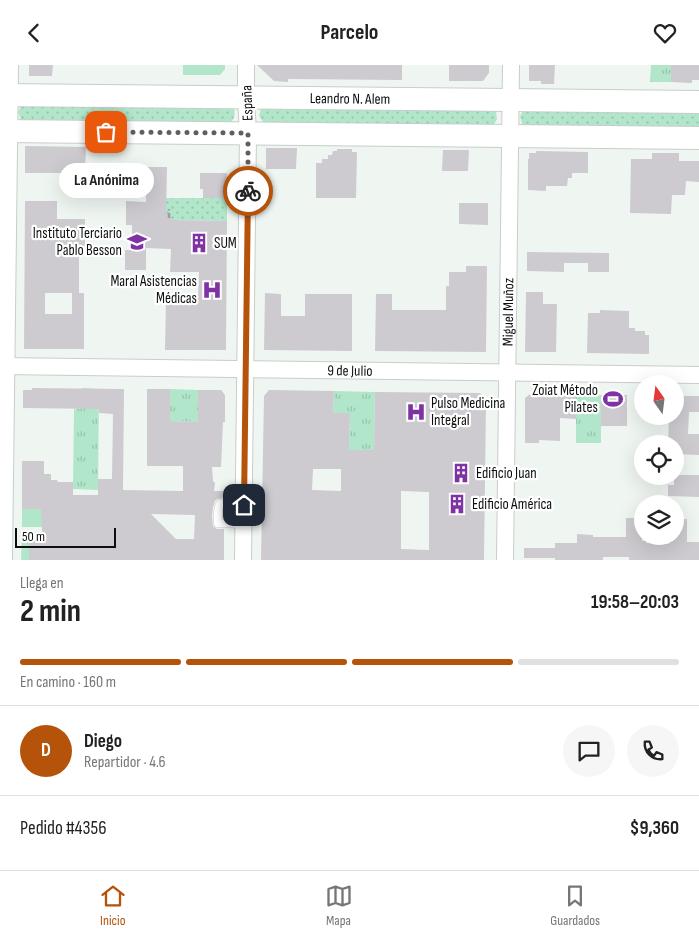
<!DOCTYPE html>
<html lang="es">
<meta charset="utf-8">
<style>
:root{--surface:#fff;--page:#f6f6f6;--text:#222;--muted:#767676;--line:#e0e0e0;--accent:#b45309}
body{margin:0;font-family:"Sofia Sans Condensed",sans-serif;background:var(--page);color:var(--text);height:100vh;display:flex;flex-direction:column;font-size:19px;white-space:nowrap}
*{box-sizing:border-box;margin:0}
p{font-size:16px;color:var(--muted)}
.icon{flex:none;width:28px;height:28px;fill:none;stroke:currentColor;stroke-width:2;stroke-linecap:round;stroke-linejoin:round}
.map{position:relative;height:495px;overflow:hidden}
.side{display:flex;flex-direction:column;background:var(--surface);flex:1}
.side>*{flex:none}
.needle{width:32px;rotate:346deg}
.controls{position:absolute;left:634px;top:310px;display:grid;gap:10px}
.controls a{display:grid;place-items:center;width:50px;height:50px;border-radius:50%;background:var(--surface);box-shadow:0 5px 20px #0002;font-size:25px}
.scale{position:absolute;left:15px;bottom:12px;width:101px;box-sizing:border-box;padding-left:5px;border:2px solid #0d0f0e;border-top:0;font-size:14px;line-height:18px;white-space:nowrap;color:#0d0f0e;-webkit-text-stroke:4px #fff;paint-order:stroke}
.pin{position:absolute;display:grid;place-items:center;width:42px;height:42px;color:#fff;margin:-21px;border-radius:10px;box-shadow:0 2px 8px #0006}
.courier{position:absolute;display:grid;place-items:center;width:50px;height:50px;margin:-25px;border:4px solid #b45309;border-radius:50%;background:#fff;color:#222;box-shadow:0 1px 6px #0007}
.bubble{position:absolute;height:35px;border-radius:18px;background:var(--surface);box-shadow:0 5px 20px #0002;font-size:16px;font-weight:700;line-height:35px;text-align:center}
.head em{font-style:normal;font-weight:700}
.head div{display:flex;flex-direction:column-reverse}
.head{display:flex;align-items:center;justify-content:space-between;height:85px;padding:0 20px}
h1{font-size:32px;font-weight:700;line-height:38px}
.bar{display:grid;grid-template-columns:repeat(4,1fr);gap:8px 5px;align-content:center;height:60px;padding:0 20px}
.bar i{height:6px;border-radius:4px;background:var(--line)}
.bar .selected{background:var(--accent)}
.bar p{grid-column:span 4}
.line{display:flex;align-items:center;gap:12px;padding:0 20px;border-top:1px solid var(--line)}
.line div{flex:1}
.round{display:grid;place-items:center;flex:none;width:52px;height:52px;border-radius:26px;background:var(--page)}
header{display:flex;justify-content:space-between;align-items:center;height:65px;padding:0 20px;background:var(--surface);font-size:22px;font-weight:700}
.tab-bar{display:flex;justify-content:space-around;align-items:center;height:70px;border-top:1px solid var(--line);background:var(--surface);font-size:14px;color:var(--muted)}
.tab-bar a{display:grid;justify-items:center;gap:2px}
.tab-bar .selected{color:var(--accent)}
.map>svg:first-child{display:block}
</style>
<header><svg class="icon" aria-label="back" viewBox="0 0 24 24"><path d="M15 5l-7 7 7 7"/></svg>Parcelo<svg class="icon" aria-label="heart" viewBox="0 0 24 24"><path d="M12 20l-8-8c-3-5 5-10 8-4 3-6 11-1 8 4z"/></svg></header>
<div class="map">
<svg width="699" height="495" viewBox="0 0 699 495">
<defs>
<pattern id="grass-tufts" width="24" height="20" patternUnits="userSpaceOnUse" patternTransform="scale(1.25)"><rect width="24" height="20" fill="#b1e6ca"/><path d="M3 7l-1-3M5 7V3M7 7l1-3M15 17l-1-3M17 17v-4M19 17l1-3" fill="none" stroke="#97c4ac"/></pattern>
<pattern id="park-dots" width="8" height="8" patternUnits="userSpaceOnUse" patternTransform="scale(1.25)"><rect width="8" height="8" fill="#b1e6ca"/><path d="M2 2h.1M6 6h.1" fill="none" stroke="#97c4ac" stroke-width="1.8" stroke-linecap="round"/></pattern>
</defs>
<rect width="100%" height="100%" fill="#eff6f2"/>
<path fill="url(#grass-tufts)" d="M651,0H671V17H650Z
M82,323L99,324L98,425L73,424L74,344L82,343Z
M170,324L198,325V357L170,356Z
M334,326L375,327L374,385H349L350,348H333Z
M576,329L601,330V378H576Z"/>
<path fill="url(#park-dots)" d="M22,39L233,42C236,48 235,53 230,58L21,55L18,47Z
M261,43L494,44L496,47L497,54L493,61L264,58L259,51Z
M524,44H699V67L524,62L522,59L520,51Z
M166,133H227V156L171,155V149H166Z"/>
<path fill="#b1e6ca" d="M183,0H225V4L220,10H183Z
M22,444H61V462H22Z
M22,467H29V495H21Z"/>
<path fill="#cdcad0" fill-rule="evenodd" d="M29,0H53L52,11H29Z
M257,0H402V15L288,14V17L274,16Z
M449,0H489V8L483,16H449Z
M529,0H555L554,19H541V16H529Z
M671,0H699V15H692V18L671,17Z
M25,81L86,82L85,108H25Z
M266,83H297L296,104H266Z
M337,84H352V87H357L356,133H316V98H322V94H328V90H332L333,86H337Z
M443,85H469L468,106H442Z
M536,86L588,87V108H572V113H568L567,121H546V126L528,125V94H529V88H536Z
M652,88H679V96H699V117L686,116L685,130H672L671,149L630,148L631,94H652Z
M146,102H167L166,149H171V155L227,156L226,285H165L166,233H198L199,207H170L171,184L146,183V205H125V185H132V160H126V136L146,137Z
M200,108H227V133H203V124H200Z
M25,136H57V154H85V188H79V228H84V284H24ZM45,228H72V249H45Z
M459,138H488V160L459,159Z
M527,187L609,188V207H588V198H564V207L527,206Z
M466,201H487L486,287L375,286L376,229H392V245H446V221H449V207H466Z
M526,227H543V239H557L556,287H525Z
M265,228L281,229V251H305V229H352V286L264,285Z
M600,245L629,246V263H635V266H645V270H649V289L587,288L588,248H600Z
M32,323L124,324L123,425L183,426V401H147V324H170V356L198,357V325H221L225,330V357H223L221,402H212L213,416L215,418L214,426H224V433L217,434L215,436L213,442L212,451L213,461L217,464H224V495H29V467H42L41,444H22V396H44V409H51V415H57L58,417H73V430H98V414H112L113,349L99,348V344L23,343V325H32ZM151,449L195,450L194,474H176Z
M269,325L334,326L333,348H350L349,385H374L375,327L480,328L486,335L484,495H261L264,331ZM313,404H341V426L312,425ZM401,426L429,427V485L401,484Z
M530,329H576V354L560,353V376L539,375V378H525V333Z
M601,330H627V361H601Z
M675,331H699V347H689L688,369H699V390L675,389V379H668L669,351H675Z
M675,410H699V432L668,431V420H674V411Z
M626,453H642V476H646V478L669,479V474L675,475V454H687V477H699V495H629V492H603V495H555V493H524V483H555V478H577V469L593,470V472H626Z"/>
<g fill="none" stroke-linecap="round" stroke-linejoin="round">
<defs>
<path id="lane" d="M244,459L218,458C218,452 217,444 220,439L244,438"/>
<g id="street">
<path id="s1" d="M0,301L699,310"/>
<path d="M243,495L248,68L246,33V0"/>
<path id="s2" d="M505,495L511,0"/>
</g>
<g id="secondary">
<path id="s3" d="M0,30L699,37"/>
<path d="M0,66L699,73"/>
<path d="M1,495L7,0"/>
</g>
</defs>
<use href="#lane" stroke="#c7ceca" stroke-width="9"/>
<use href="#street" stroke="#c7ceca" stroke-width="18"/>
<use href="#secondary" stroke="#c7ceca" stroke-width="24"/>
<path stroke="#9ca19e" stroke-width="2.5" stroke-dasharray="5 2.5" stroke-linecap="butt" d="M169,153V144"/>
<use href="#lane" stroke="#fff" stroke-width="8"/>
<use href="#street" stroke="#fff" stroke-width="16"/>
<use href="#secondary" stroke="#fff" stroke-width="22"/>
</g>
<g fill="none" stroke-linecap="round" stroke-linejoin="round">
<path stroke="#5c605e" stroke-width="5" stroke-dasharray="0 9" d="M106,67L248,68V126"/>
<path stroke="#b45309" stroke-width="6" d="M244,440L248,126"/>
</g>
<defs>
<symbol id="university-bare" viewBox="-9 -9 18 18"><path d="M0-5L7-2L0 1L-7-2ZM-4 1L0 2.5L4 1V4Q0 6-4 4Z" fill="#7e32a3" stroke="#fff" stroke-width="2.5" paint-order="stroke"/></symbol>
<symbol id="building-bare" viewBox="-9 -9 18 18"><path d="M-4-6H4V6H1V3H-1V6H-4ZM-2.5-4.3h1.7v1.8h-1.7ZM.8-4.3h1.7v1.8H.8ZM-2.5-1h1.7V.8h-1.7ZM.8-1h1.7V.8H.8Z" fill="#7e32a3" stroke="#fff" stroke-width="2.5" paint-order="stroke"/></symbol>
<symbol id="hospital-bare" viewBox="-9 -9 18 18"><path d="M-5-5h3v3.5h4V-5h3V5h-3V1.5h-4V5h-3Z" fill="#7e32a3" stroke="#fff" stroke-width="2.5" paint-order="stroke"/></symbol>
<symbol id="stadium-bare" viewBox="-9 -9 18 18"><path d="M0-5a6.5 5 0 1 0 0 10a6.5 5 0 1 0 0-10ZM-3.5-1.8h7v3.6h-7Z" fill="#7e32a3" stroke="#fff" stroke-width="2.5" paint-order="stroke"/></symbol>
</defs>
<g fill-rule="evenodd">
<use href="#university-bare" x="123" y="163" width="28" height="28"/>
<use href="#building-bare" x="185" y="164" width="28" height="28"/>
<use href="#hospital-bare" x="198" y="211" width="28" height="28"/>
<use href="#stadium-bare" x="599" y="320" width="28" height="28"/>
<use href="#hospital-bare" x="402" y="333" width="28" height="28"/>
<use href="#building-bare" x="447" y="394" width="28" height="28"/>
<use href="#building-bare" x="443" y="425" width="28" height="28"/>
</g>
<g text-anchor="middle" stroke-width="4.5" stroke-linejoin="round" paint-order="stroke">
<g font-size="15" fill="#0d0f0e" stroke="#fff">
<text dy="5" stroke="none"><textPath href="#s3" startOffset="350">Leandro N. Alem</textPath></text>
<text transform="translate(247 38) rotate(-92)" y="5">España</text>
<text dy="5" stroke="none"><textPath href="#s2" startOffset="248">Miguel Muñoz</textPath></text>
<text dy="5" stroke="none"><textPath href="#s1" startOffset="350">9 de Julio</textPath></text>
</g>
<g font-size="15" fill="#0d0f0e" stroke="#fff" text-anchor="start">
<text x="122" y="173" text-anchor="end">Instituto Terciario<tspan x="122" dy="17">Pablo Besson</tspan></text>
<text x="214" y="183">SUM</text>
<text x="197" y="221" text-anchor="end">Maral Asistencias<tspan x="197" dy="17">Médicas</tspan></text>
<text x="598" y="330" text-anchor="end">Zoiat Método<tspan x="598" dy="17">Pilates</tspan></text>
<text x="431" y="343">Pulso Medicina<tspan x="431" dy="17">Integral</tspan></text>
<text x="476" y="413">Edificio Juan</text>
<text x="472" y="444">Edificio América</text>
</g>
</g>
</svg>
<div class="controls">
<a><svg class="needle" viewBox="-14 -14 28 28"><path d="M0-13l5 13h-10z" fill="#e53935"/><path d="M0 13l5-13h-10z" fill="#767676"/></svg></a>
<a><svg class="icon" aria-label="locate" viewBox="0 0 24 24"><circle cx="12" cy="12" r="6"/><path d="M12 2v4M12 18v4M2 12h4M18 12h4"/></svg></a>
<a><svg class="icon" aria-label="layers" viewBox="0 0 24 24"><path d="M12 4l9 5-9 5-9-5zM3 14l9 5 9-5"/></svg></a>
</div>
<div class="scale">50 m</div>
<div class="pin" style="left:106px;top:67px;background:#ea580c"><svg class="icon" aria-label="bag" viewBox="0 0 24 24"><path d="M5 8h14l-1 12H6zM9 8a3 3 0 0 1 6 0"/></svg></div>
<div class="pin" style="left:244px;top:440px;background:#1f2937"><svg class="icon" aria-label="home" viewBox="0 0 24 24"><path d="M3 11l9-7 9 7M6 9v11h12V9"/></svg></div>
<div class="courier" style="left:248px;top:126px"><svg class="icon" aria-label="bike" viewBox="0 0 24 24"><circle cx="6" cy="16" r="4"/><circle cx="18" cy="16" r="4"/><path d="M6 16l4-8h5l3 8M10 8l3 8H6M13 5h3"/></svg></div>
<div class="bubble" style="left:59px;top:98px;width:95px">La Anónima</div>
</div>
<section class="side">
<div class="head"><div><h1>2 min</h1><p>Llega en</p></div><em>19:58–20:03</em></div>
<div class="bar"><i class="selected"></i><i class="selected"></i><i class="selected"></i><i></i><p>En camino · 160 m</p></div>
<div class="line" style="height:90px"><b class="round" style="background:var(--accent);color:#fff">D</b><div><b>Diego</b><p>Repartidor · 4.6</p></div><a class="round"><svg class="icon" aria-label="chat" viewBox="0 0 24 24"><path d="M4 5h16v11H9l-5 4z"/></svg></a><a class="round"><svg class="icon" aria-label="phone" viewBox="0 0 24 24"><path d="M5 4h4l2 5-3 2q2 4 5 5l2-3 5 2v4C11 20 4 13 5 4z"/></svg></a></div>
<div class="line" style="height:65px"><div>Pedido #4356</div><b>$9,360</b></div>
</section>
<nav class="tab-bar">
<a class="selected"><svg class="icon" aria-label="home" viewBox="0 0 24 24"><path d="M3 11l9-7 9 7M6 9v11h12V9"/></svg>Inicio</a>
<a><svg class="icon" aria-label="map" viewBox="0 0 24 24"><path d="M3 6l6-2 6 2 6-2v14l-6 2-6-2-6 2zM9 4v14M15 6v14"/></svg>Mapa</a>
<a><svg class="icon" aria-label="saved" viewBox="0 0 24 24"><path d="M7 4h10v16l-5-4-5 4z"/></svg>Guardados</a>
</nav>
